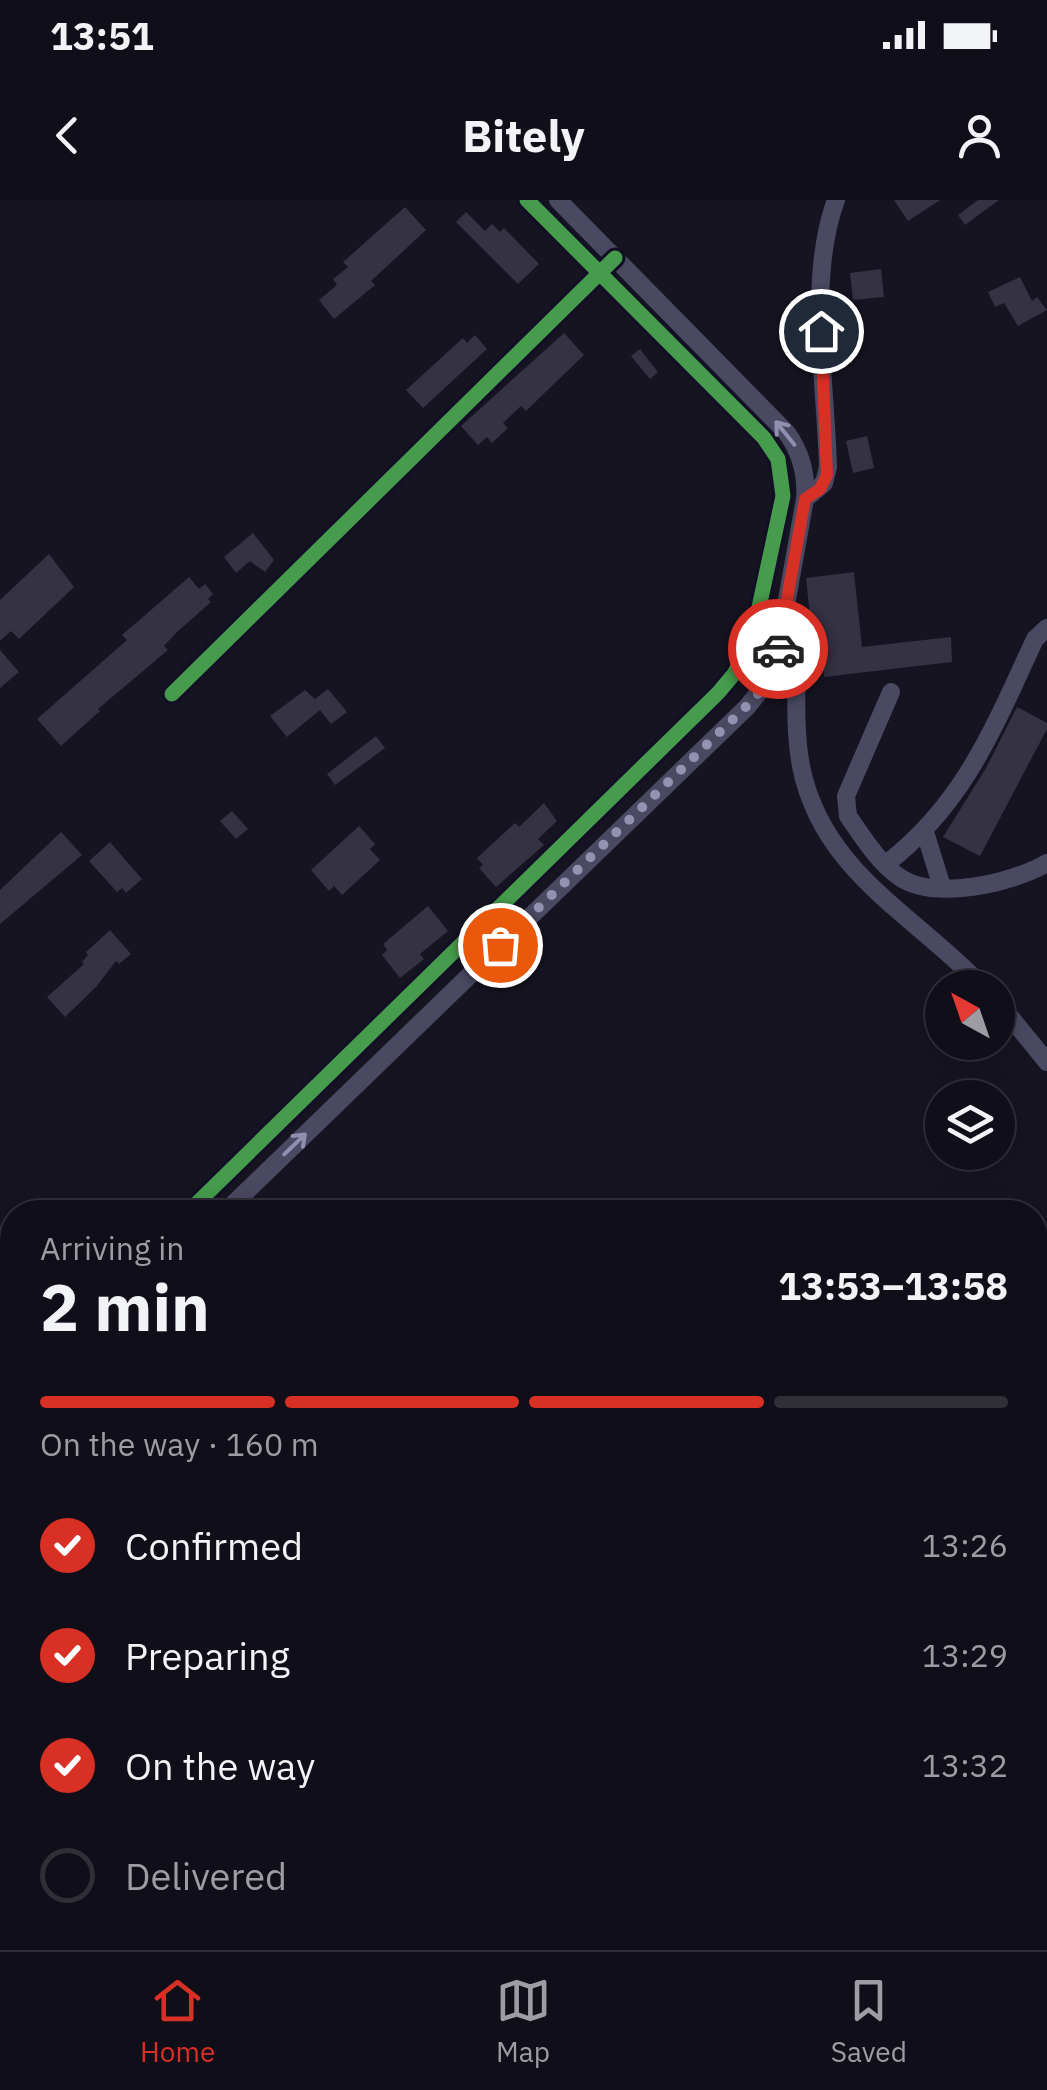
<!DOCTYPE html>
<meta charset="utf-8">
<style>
:root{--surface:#100f19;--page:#1e1d26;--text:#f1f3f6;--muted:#9c9ca2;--line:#302f38;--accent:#d93025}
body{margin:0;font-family:"IBM Plex Sans",sans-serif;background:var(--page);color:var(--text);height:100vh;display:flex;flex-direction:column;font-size:38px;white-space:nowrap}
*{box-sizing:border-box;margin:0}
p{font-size:32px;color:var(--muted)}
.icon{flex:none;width:55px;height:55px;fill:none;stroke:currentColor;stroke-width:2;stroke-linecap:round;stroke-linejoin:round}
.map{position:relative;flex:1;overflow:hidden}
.panel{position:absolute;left:0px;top:1000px;width:1048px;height:750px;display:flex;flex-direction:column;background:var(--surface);border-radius:40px 40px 0 0;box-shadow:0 5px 25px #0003,0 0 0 2px var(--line)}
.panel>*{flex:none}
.needle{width:65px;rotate:320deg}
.controls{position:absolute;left:925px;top:770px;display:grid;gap:20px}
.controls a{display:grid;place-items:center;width:90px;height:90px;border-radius:50%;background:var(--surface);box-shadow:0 5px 25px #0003,0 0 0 2px var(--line);font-size:50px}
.pin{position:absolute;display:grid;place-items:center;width:85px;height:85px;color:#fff;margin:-42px;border:5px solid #fff;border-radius:50%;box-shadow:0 2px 10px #0007}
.courier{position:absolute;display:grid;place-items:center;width:100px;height:100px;margin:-50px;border:8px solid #d93025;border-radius:50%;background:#fff;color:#222;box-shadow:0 2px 12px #0007}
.headline em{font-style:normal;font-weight:700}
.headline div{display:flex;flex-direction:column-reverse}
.headline{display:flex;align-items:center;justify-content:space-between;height:170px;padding:0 40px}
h1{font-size:65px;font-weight:700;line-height:75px}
.bar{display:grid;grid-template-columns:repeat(4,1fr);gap:15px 10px;align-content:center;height:120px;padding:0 40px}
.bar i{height:12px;border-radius:8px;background:var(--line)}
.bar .on{background:var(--accent)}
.bar p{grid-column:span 4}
ol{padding:0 40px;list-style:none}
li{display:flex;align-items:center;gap:30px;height:110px}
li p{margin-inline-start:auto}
li .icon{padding:10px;border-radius:50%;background:var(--accent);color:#fff;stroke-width:4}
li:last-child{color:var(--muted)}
li i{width:55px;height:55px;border:5px solid var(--line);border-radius:50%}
.status{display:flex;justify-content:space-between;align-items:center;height:70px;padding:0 50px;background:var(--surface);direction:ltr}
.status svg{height:28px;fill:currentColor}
header{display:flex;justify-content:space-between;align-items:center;height:130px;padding:0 40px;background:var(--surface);font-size:45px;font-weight:700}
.tabs{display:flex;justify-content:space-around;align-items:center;height:140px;border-top:2px solid var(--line);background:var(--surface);font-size:28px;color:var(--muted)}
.tabs a{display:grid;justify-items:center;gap:5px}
.tabs .on{color:var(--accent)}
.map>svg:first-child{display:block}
</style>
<div class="status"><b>13:51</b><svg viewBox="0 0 49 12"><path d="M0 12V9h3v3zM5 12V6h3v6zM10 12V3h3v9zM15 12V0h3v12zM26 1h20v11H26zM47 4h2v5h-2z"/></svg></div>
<header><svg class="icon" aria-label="back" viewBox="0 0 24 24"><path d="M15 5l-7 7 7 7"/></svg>Bitely<svg class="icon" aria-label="person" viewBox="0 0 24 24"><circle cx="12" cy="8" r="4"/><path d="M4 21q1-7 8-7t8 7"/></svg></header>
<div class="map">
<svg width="1047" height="1750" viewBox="0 0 1047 1750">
<rect width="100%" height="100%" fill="#161421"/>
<path fill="#343243" d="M894,0H940L908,21Z
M978,0H999L965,25L958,15Z
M405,7L426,30L371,81L375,85L334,119L319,100L337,85L333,79L348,67L343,62Z
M466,12L485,31L492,24L500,32L504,28L539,64L518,84L456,22Z
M881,69L884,97L853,100L850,73Z
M1020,77L1032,101L1037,97L1047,110L1018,126L1004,103L995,107L988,92Z
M564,133L584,155L526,211L521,206L503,223L508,228L492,243L487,237L478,245L461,226Z
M475,135L487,149L423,208L406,190L463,138L467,143Z
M640,149L658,172L650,179L631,156Z
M867,236L874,268L853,273L846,241Z
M253,333L274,360L265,372L250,361L236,373L224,357Z
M49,354L74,387L19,439L11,431L0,441V400Z
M854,372L862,447L951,437L952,462L824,477L821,451L813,446L806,378Z
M189,377L199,389L205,384L213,394L208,399L211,402L176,433L164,446L168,450L98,509L100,511L61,546L37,519L127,440L122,435Z
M0,450L19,472L0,488Z
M328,489L347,512L331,524L320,510L287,537L270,516L305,490L315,499Z
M1017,507L1047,523V529L980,656L943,637L986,568Z
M376,536L385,548L335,585L327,574Z
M544,603L557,621L538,639L544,645L496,687L479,668L483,665L477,658L515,623L519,627Z
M232,611L248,629L236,639L220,621Z
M359,626L375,644L370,649L380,660L342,695L334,686L329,691L311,670Z
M61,632L82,655L0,724V690Z
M110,642L142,679L126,693L122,688L117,692L89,661Z
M428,706L448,731L420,754L424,759L400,778L382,755L387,750L383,744Z
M110,730L131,754L119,764L116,761L96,787L65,817L47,797L84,764L82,762L88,755L86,752Z"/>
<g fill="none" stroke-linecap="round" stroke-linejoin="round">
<path stroke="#4a4962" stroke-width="18" d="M805,299L824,283L828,267C826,186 807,78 836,0
M783,418L794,427L796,436C798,478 793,524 801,566C822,673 916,715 984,788
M891,492L846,596L848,616C862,636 878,662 898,676C933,702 1013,683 1047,663
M172,494L607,65
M925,632L942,687
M886,664C965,603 994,527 1035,439L1047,428
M998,802L1047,862
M188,1012L718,493L734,474L752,440L783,296L778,259L764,238L527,0
M225,1012L747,507L764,486L776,461L805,299C807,274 801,253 787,233L558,0
M0,1197L12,1185
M0,1236L12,1223"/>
<defs>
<path id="cycleway" d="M172,494L615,58
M188,1012L718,493L734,474L752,440L783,296L778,259L764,238L527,0"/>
</defs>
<use href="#cycleway" stroke="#130f26" stroke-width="21"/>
<use href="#cycleway" stroke="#469c4c" stroke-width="15"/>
</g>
<defs><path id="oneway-shaft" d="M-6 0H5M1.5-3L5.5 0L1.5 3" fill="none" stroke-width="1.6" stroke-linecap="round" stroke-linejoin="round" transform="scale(2.5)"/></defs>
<g stroke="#928eb0">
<use href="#oneway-shaft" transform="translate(785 233) rotate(-129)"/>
<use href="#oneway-shaft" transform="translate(295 944) rotate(-44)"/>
</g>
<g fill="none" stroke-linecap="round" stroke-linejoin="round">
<path stroke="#9591b1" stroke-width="10" stroke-dasharray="0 18" d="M500,745L756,497L771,474L778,449"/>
<path stroke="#d93025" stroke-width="12" d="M778,449L805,299L820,289L827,275L821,131"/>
</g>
</svg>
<div class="controls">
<a><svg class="needle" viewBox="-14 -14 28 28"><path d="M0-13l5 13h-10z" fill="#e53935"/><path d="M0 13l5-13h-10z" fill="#9c9ca2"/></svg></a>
<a><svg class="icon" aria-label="layers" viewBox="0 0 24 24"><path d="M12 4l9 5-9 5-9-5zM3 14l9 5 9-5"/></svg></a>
</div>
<div class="pin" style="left:500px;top:745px;background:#ea580c"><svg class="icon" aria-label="bag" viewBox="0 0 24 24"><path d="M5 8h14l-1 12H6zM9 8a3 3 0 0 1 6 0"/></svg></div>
<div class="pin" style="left:821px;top:131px;background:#1f2937"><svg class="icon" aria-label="home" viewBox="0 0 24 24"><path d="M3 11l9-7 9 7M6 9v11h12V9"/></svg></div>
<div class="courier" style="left:778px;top:449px"><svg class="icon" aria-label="car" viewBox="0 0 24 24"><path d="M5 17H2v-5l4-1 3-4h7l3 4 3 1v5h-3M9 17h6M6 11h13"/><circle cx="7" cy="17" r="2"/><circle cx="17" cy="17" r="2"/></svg></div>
<section class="panel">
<div class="headline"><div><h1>2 min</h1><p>Arriving in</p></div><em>13:53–13:58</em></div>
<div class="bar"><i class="on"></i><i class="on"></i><i class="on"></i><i></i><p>On the way · 160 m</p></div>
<ol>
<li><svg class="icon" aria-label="check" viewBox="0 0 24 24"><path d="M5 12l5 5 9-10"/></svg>Confirmed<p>13:26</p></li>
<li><svg class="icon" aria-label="check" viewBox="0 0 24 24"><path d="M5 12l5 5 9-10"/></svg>Preparing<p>13:29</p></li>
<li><svg class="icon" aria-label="check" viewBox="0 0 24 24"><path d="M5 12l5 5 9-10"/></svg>On the way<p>13:32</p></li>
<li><i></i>Delivered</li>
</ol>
</section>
</div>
<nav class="tabs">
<a class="on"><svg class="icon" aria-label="home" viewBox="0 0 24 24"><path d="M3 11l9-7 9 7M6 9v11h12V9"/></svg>Home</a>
<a><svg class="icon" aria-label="map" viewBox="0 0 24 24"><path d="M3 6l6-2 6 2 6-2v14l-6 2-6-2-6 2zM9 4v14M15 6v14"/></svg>Map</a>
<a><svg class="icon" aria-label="saved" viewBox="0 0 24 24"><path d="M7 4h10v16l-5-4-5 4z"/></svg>Saved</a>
</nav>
